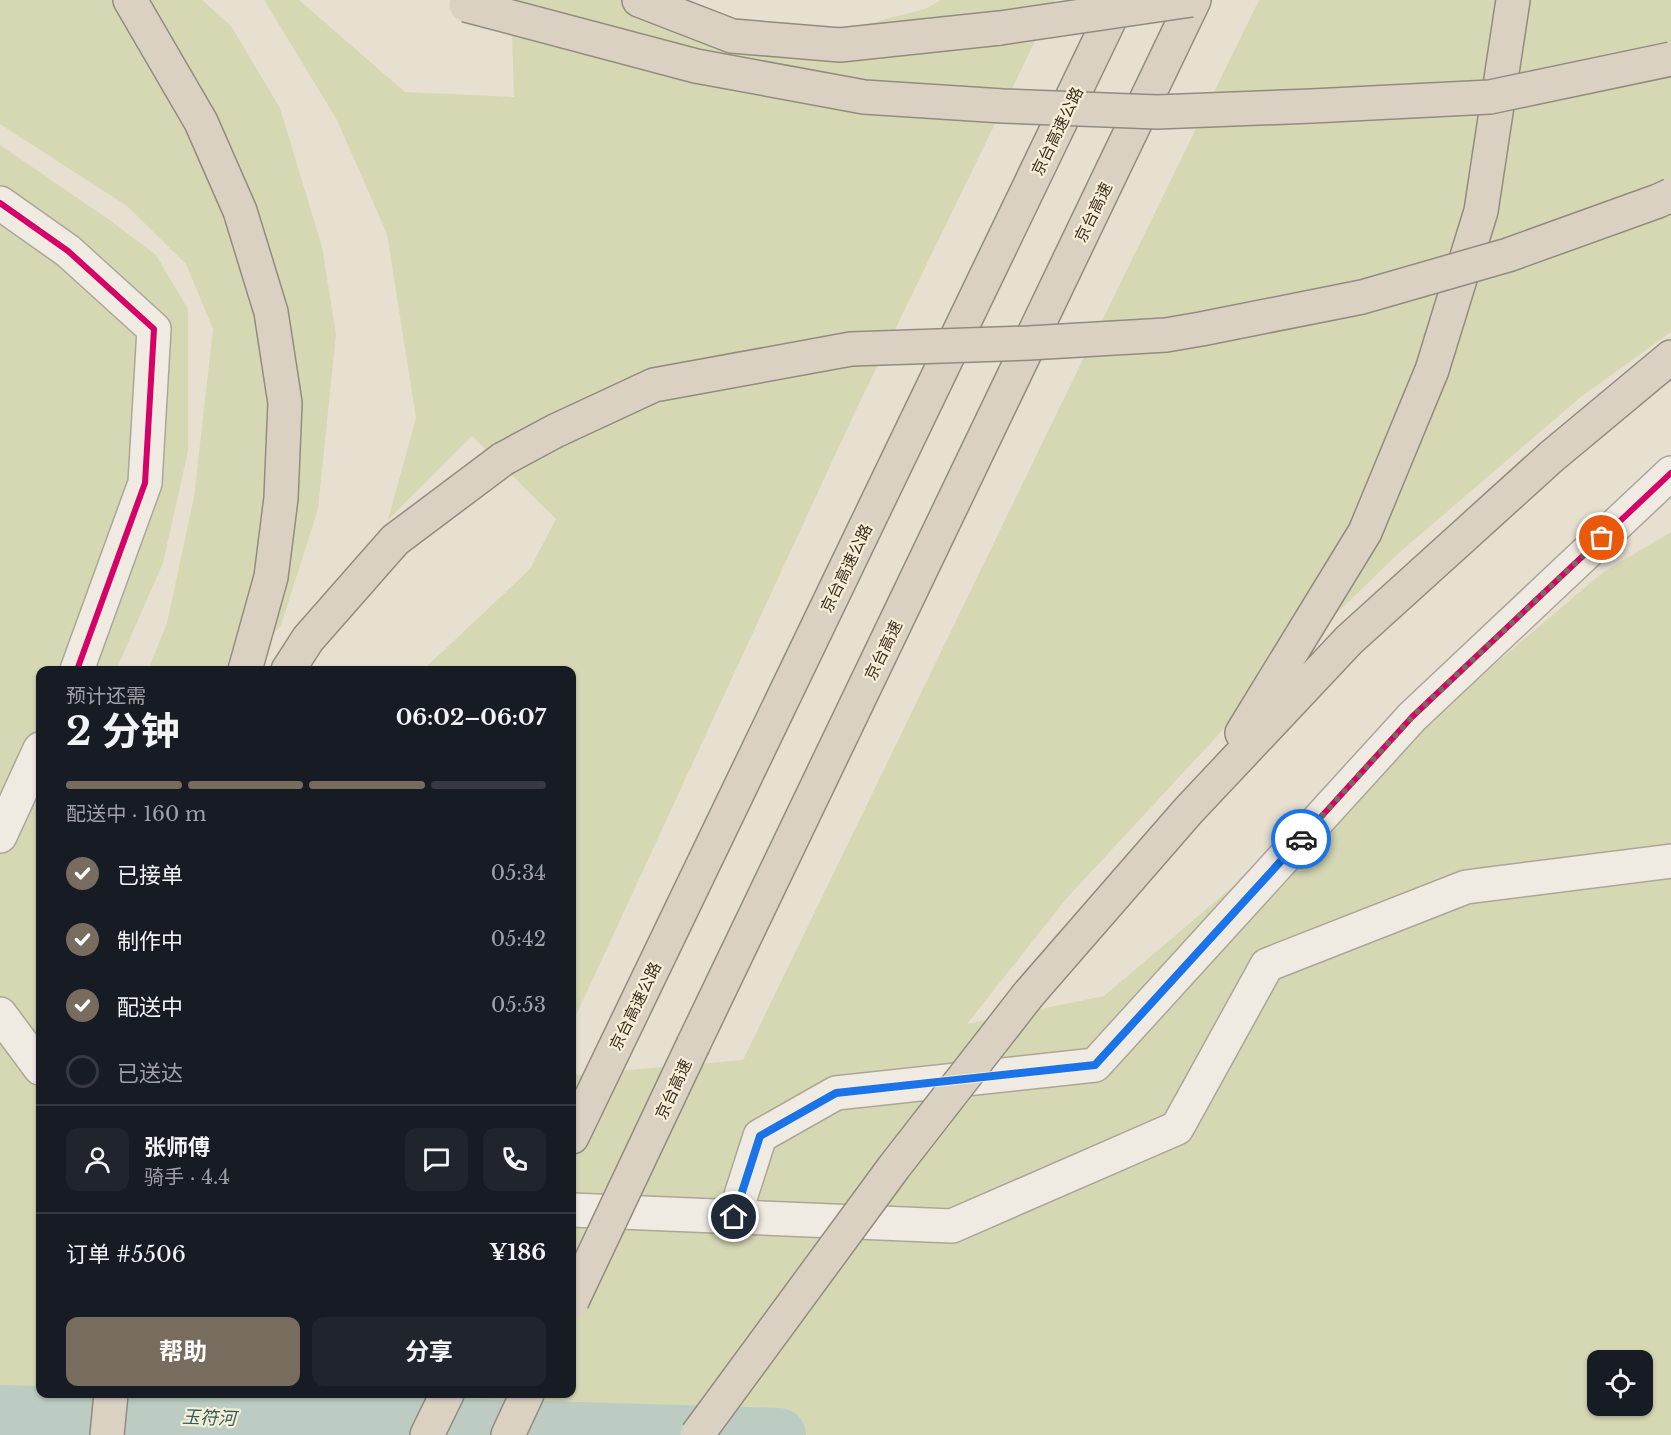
<!DOCTYPE html>
<html lang="zh">
<meta charset="utf-8">
<style>
:root{--surface:#171b24;--page:#20242c;--text:#f1f3f6;--muted:#9ea1a6;--line:#363941;--accent:#786c5e}
body{margin:0;font-family:"Libre Baskerville","Noto Sans SC",serif;background:var(--page);color:var(--text);height:100vh;display:flex;flex-direction:column;font-size:22px;white-space:nowrap}
*{box-sizing:border-box;margin:0}
p{font-size:20px;color:var(--muted)}
.icon{flex:none;width:33px;height:33px;fill:none;stroke:currentColor;stroke-width:2;stroke-linecap:round;stroke-linejoin:round}
.map{position:relative;flex:1;overflow:hidden}
.sheet{position:absolute;left:36px;top:666px;width:540px;height:732px;display:flex;flex-direction:column;background:var(--surface);border-radius:12px;box-shadow:0 2px 4px #0004}
.sheet>*{flex:none}
.buttons{position:absolute;left:1587px;top:1350px;display:grid;gap:12px}
.buttons a{display:grid;place-items:center;width:66px;height:66px;border-radius:12px;background:var(--surface);box-shadow:0 2px 4px #0004;font-size:30px}
.pin{position:absolute;display:grid;place-items:center;width:51px;height:51px;color:#fff;margin:-26px;border:3px solid #fff;border-radius:50%;box-shadow:0 2px 6px #0007}
.courier{position:absolute;display:grid;place-items:center;width:60px;height:60px;margin:-30px;border:4px solid #1a73e8;border-radius:50%;background:#fff;color:#222;box-shadow:0 2px 8px #0007}
.summary em{font-style:normal;font-weight:700}
.summary div{display:flex;flex-direction:column-reverse}
.summary{display:flex;align-items:center;justify-content:space-between;height:102px;padding:0 30px}
h1{font-size:39px;font-weight:700;line-height:45px}
.bar{display:grid;grid-template-columns:repeat(4,1fr);gap:9px 6px;align-content:center;height:72px;padding:0 30px}
.bar i{height:8px;border-radius:4px;background:var(--line)}
.bar .active{background:var(--accent)}
.bar p{grid-column:span 4}
.line{display:flex;align-items:center;gap:15px;padding:0 30px;border-top:2px solid var(--line)}
.line div{flex:1}
.round{display:grid;place-items:center;flex:none;width:63px;height:63px;border-radius:12px;background:var(--page)}
ol{padding:0 30px;list-style:none}
li{display:flex;align-items:center;gap:18px;height:66px}
li p{margin-inline-start:auto}
li .icon{padding:6px;border-radius:50%;background:var(--accent);color:#fff;stroke-width:4}
li:last-child{color:var(--muted)}
li i{width:33px;height:33px;border:3px solid var(--line);border-radius:50%}
.cta{display:flex;gap:12px;margin-top:auto;padding:12px 30px}
.cta a{flex:1;height:69px;border-radius:12px;background:var(--accent);color:#fff;font-size:24px;font-weight:700;line-height:69px;text-align:center}
.cta a+a{background:var(--page);color:var(--text)}
.map>svg:first-child{display:block}
</style>
<div class="map">
<svg width="1671" height="1435" viewBox="0 0 1671 1435">
<rect width="100%" height="100%" fill="#e7e0d1"/>
<path fill="#d6d7b3" fill-rule="evenodd" d="M0,0H202L231,26L280,108L322,247L336,334L318,509L281,625L245,670H148L167,623L194,497L213,329L186,264L127,206L0,124Z
M264,0H299L405,92L514,97L511,3L503,0H631L789,44L925,9L941,0H1055L855,412L572,1024V670H423L530,569L556,519L472,436L388,520L416,418L387,234L337,120Z
M1259,0H1671V332L1582,396L1400,552L1283,665L1066,899L967,1024L1104,996L1602,573L1671,532V1435H0V145L111,221L156,255L188,309V451L163,563L116,670H40V1394H572V1075L743,1060L1051,425ZM1598,1360H1642V1406H1598Z"/>
<g fill="none" stroke-linecap="round" stroke-linejoin="round">
<path stroke="#bcccc2" stroke-width="54" d="M0,1412L779,1435"/>
<defs>
<path id="street" d="M0,203L68,251L154,329L145,483L77,670
M0,836L40,749
M0,1014L40,1068
M572,1210L952,1226L1177,1128L1267,965L1466,887L1671,861
M734,1217L760,1136L836,1093L1095,1065L1412,717L1671,473"/>
<path id="highway" d="M130,0L201,122L240,211L271,312L285,403L281,498L271,577L245,670
M639,0L732,36L840,45L1000,28
M288,670L308,639L395,540L503,459
M1242,733L1365,532L1432,370L1481,211L1513,0
M1028,995L1188,811L1349,640L1551,457L1671,357
M693,1045L1194,0
M572,1137L1119,0
M107,1435L111,1394
M427,1435L447,1394
M508,1435L527,1394"/>
</defs>
<use href="#street" stroke="#ada599" stroke-width="36"/>
<use href="#highway" stroke="#928b80" stroke-width="36"/>
<use href="#street" stroke="#efebe3" stroke-width="33"/>
<use href="#highway" stroke="#dad1c2" stroke-width="33"/>
<defs>
<path id="highway-bridge" d="M466,5L696,66L864,97L1003,106L1157,112L1312,106L1490,97L1671,59
M1000,28L1191,0
M503,459L555,431L654,385L851,349L1029,343L1166,335L1201,329L1362,297L1508,255L1658,201L1671,195
M572,1301L693,1045
M697,1435L894,1167L1028,995"/>
</defs>
<use href="#highway-bridge" stroke="#928b80" stroke-width="36" stroke-linecap="butt"/>
<use href="#highway-bridge" stroke="#dad1c2" stroke-width="33"/>
<defs>
<path id="cycleway" d="M0,203L68,251L154,329L145,483L77,670
M734,1217L760,1136L836,1093L1095,1065L1412,717L1671,473"/>
</defs>
<use href="#cycleway" stroke="#f7eed8" stroke-width="10"/>
<use href="#cycleway" stroke="#d6006c" stroke-width="6"/>
</g>
<g fill="none" stroke-linecap="round" stroke-linejoin="round">
<path stroke="#786c5e" stroke-width="6" stroke-dasharray="0 10.8" d="M1301,839L1412,717L1602,538"/>
<path stroke="#1a73e8" stroke-width="8" d="M734,1217L760,1136L836,1093L1095,1065L1301,839"/>
</g>
<g text-anchor="middle" stroke-width="4.5" stroke-linejoin="round" paint-order="stroke">
<g font-size="16" fill="#3d2e20" stroke="#f7eed8">
<text transform="translate(1057 131) rotate(-64)" y="6">京台高速公路</text>
<text transform="translate(1093 212) rotate(-64)" y="6">京台高速</text>
<text transform="translate(846 568) rotate(-64)" y="6">京台高速公路</text>
<text transform="translate(883 650) rotate(-64)" y="6">京台高速</text>
<text transform="translate(635 1006) rotate(-64)" y="6">京台高速公路</text>
<text transform="translate(673 1089) rotate(-65)" y="6">京台高速</text>
</g>
<g font-size="18" font-style="italic" fill="#2f5d5a" stroke="#f7eed8">
<text transform="translate(209 1418) rotate(2)" y="6">玉符河</text>
</g>
</g>
</svg>
<div class="buttons">
<a><svg class="icon" aria-label="locate" viewBox="0 0 24 24"><circle cx="12" cy="12" r="6"/><path d="M12 2v4M12 18v4M2 12h4M18 12h4"/></svg></a>
</div>
<div class="pin" style="left:1602px;top:538px;background:#ea580c"><svg class="icon" aria-label="bag" viewBox="0 0 24 24"><path d="M5 8h14l-1 12H6zM9 8a3 3 0 0 1 6 0"/></svg></div>
<div class="pin" style="left:734px;top:1217px;background:#1f2937"><svg class="icon" aria-label="home" viewBox="0 0 24 24"><path d="M3 11l9-7 9 7M6 9v11h12V9"/></svg></div>
<div class="courier" style="left:1301px;top:839px"><svg class="icon" aria-label="car" viewBox="0 0 24 24"><path d="M5 17H2v-5l4-1 3-4h7l3 4 3 1v5h-3M9 17h6M6 11h13"/><circle cx="7" cy="17" r="2"/><circle cx="17" cy="17" r="2"/></svg></div>
<section class="sheet">
<div class="summary"><div><h1>2 分钟</h1><p>预计还需</p></div><em>06:02–06:07</em></div>
<div class="bar"><i class="active"></i><i class="active"></i><i class="active"></i><i></i><p>配送中 · 160 m</p></div>
<ol>
<li><svg class="icon" aria-label="check" viewBox="0 0 24 24"><path d="M5 12l5 5 9-10"/></svg>已接单<p>05:34</p></li>
<li><svg class="icon" aria-label="check" viewBox="0 0 24 24"><path d="M5 12l5 5 9-10"/></svg>制作中<p>05:42</p></li>
<li><svg class="icon" aria-label="check" viewBox="0 0 24 24"><path d="M5 12l5 5 9-10"/></svg>配送中<p>05:53</p></li>
<li><i></i>已送达</li>
</ol>
<div class="line" style="height:108px"><a class="round"><svg class="icon" aria-label="person" viewBox="0 0 24 24"><circle cx="12" cy="8" r="4"/><path d="M4 21q1-7 8-7t8 7"/></svg></a><div><b>张师傅</b><p>骑手 · 4.4</p></div><a class="round"><svg class="icon" aria-label="chat" viewBox="0 0 24 24"><path d="M4 5h16v11H9l-5 4z"/></svg></a><a class="round"><svg class="icon" aria-label="phone" viewBox="0 0 24 24"><path d="M5 4h4l2 5-3 2q2 4 5 5l2-3 5 2v4C11 20 4 13 5 4z"/></svg></a></div>
<div class="line" style="height:78px"><div>订单 #5506</div><b>¥186</b></div>
<div class="cta"><a>帮助</a><a>分享</a></div>
</section>
</div>
